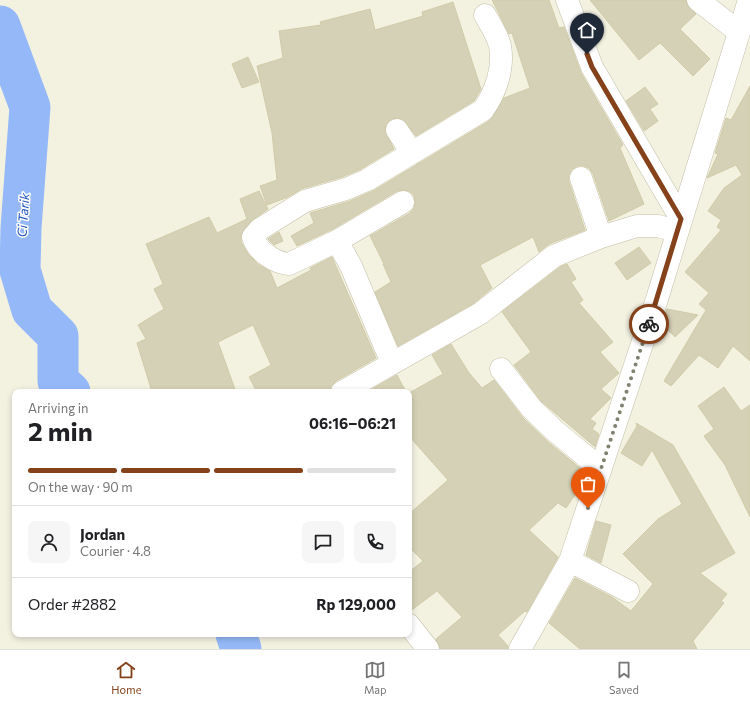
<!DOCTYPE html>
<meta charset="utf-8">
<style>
:root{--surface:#fff;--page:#f6f6f6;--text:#202124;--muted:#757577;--line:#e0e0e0;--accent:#84411a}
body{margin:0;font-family:Commissioner,sans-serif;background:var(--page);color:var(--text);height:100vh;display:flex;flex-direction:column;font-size:15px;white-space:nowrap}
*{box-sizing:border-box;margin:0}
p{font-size:13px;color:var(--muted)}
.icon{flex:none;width:22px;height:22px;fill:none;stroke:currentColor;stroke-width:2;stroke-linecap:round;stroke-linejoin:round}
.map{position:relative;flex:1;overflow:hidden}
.sheet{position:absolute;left:12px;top:389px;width:400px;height:248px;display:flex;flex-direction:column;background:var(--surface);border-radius:8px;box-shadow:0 2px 6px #0003}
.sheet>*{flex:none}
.pin{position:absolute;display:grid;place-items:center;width:34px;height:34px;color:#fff;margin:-41px -17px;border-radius:50% 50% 50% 0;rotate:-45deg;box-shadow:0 0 4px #0007}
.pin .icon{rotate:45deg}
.courier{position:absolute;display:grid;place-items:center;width:40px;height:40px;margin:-20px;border:3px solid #84411a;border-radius:50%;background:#fff;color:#222;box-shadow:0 1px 5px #0007}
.summary em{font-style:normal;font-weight:700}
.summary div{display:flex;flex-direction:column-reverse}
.summary{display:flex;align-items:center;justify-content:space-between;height:68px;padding:0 16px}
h1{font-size:26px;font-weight:700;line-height:30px}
.bar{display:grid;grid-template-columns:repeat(4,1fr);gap:6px 4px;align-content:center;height:48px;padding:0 16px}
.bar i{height:5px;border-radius:3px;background:var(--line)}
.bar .active{background:var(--accent)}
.bar p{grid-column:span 4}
.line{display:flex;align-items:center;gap:10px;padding:0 16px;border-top:1px solid var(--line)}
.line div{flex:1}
.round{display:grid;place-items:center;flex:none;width:42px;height:42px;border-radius:8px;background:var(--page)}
.menu{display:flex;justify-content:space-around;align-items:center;height:56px;border-top:1px solid var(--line);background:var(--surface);font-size:11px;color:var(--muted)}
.menu a{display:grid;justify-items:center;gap:2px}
.menu .active{color:var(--accent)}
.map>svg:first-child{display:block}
</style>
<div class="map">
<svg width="750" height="649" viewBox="0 0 750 649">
<rect width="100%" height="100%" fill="#f3f2e1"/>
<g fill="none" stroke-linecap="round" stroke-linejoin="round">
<path stroke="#95b9f8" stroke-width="41" d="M0,26L30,107L21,228L20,270L32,310L58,336V381L70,392
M236,634L241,649"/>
</g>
<path fill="#d5d1b6" stroke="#d1cba8" d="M492,0H549L559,28L564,27L581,73L623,145L620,148L644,204L609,221L593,174L589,168L584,166H577L571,170L569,175V182L585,230L549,244L539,252L533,237L480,265L492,288L474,303L398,346L375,292L391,282L383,264H384L370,236L410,213L414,208L415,202L414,195L409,191L403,190L397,191L331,230L297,246L291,236L314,223L310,213L350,201L373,191L489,121L504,98L530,88L512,33L509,34Z
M590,0H686L687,5L696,14L680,29L710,59L693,76L660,43L639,60Z
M453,2L481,89L474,101L416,136L403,119L397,118L391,119L386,124L385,131L394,149L361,169L342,177L301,189L288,197L267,205L260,186L277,180L272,133L257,66L283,58L279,31L321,25L320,22L370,9L375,30L423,16L422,12Z
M248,57L259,82L242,88L232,64Z
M750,86V361L733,346L718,368L699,355L671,386L664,381L706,310L699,304L709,293L685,272L721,230L717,227L721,220L708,211L724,188L742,175L736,165L707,178L718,154L715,153L726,118L731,120Z
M645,87L658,104L650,109L658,121L644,131L626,101Z
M259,191L268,209L251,221L241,235V242L248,254L259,265L270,271L277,288L311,270L310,268L332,257L376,358L336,381L331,386L330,392H257L249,377L271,365L253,325L218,342L236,392H152L137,343L146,339L138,325L164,309L154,289L163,284L146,244L209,217L217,233L247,219L240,199Z
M279,232L283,241L274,245L268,239Z
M639,247L651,263L627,280L615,263Z
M567,264L576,279L571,282L583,300L579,303L613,342L600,352L619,373L601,389L611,398L590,419L596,423L592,429L599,434L595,447L541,401L514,365L531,352L502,312L560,267Z
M667,309L698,315L675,337L667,329L660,328Z
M451,344L469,373L482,388L494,380L523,418L547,441L586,473L583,483L566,508L558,503L529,530L558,557L527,612L525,611L498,635L508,646V649H440L436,639L462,617L437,591L409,612V572L423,561L409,547V514L448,480L409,436V393L443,374L432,355Z
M397,375L406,392H367Z
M724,387L741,411L750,405V517L725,465L704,436L714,429L698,406Z
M636,423L673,445L735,553L700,573L727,594L721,601L724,603L693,641L697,649H580L549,623L575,578L612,597L631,611L653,584L623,554L658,519L682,504L652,450L642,466L621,453L637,426Z
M596,521L611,525L601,563L586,555Z"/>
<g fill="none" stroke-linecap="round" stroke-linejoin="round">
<defs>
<path id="minor" d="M567,0L592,67L681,219
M698,0L739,32
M397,130L412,153
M581,178L601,237
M403,202L337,241L289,264C275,263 257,251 253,237L260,229L305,201L346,189L367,180L483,110C496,92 504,68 500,46C498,36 490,24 485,15
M337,241L351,266L392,363
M501,369L532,409L555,431L601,469
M342,392L481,313L554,256L601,237L637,226H658L677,231
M570,561L628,591
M409,625L428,649
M520,649L570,561L657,299L749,0"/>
</defs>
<use href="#minor" stroke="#c2bfa6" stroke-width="23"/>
<use href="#minor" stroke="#fff" stroke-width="22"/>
</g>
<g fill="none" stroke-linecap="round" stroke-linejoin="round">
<path stroke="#82806f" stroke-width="4" stroke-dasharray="0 7.2" d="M588,508L649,324"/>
<path stroke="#84411a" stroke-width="5" d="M587,54L592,67L681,219L649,324"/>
</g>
<g text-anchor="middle" stroke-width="3" stroke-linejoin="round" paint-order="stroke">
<g font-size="13" font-style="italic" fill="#1f56bc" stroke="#fff">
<text transform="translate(23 215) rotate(-86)" y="5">Ci Tarik</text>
</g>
</g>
</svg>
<div class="pin" style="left:588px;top:508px;background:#ea580c"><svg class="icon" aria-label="bag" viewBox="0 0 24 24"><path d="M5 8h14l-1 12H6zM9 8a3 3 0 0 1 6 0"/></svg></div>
<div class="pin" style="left:587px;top:54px;background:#1f2937"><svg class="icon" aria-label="home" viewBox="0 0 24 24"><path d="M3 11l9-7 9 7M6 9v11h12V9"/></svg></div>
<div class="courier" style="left:649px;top:324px"><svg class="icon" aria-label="bike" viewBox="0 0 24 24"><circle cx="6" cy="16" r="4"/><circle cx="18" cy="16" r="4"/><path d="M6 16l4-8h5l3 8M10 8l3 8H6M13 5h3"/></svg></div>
<section class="sheet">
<div class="summary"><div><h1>2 min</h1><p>Arriving in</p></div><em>06:16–06:21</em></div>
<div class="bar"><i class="active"></i><i class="active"></i><i class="active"></i><i></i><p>On the way · 90 m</p></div>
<div class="line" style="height:72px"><a class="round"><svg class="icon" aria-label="person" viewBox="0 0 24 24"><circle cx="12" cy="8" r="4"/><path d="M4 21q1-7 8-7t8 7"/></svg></a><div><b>Jordan</b><p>Courier · 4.8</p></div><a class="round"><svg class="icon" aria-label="chat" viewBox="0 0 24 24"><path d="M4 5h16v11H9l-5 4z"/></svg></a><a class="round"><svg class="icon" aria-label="phone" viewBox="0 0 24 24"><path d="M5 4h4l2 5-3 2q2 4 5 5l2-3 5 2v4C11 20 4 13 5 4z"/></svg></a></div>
<div class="line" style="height:52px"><div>Order #2882</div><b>Rp 129,000</b></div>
</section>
</div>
<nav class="menu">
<a class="active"><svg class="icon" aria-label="home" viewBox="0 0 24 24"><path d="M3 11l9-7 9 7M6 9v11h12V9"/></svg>Home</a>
<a><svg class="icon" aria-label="map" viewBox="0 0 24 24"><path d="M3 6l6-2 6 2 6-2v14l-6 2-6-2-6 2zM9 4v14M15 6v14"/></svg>Map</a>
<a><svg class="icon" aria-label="saved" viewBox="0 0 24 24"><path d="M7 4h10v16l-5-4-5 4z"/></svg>Saved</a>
</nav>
